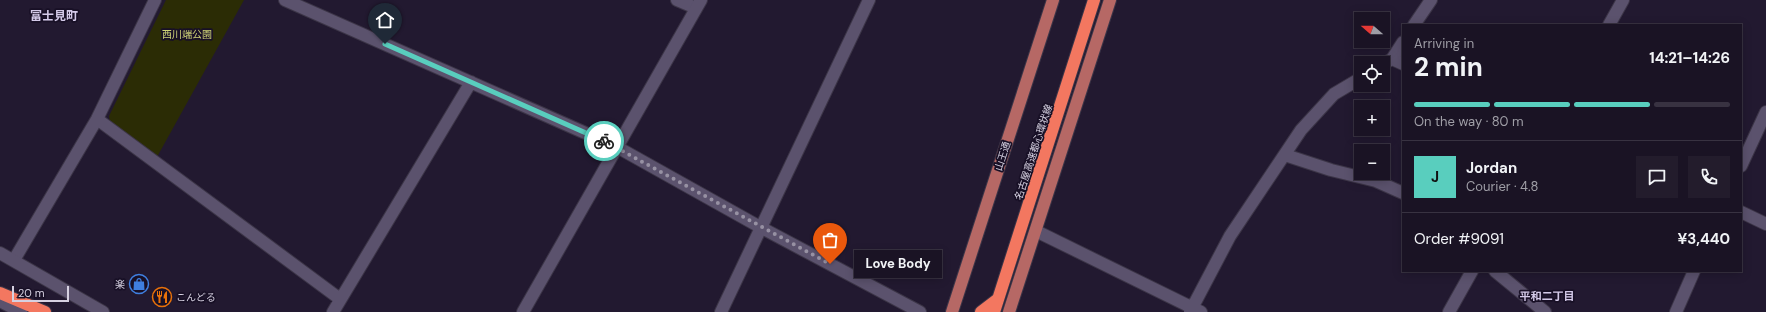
<!DOCTYPE html>
<meta charset="utf-8">
<style>
:root{--surface:#1a1324;--page:#231c2c;--text:#f1f3f6;--muted:#9f9ea6;--line:#383241;--accent:#59cebe}
body{margin:0;font-family:"DM Sans","Noto Sans JP",sans-serif;background:var(--page);color:var(--text);height:100vh;display:flex;flex-direction:column;font-size:15px;white-space:nowrap}
*{box-sizing:border-box;margin:0}
p{font-size:13px;color:var(--muted)}
.icon{flex:none;width:22px;height:22px;fill:none;stroke:currentColor;stroke-width:2;stroke-linecap:round;stroke-linejoin:round}
.map{position:relative;flex:1;overflow:hidden}
.side{position:absolute;left:1402px;top:24px;width:340px;height:248px;display:flex;flex-direction:column;background:var(--surface);border-radius:0px;box-shadow:0 2px 10px #0003,0 0 0 1px var(--line)}
.side>*{flex:none}
.needle{width:26px;rotate:290deg}
.controls{position:absolute;left:1354px;top:12px;display:grid;gap:8px}
.controls a{display:grid;place-items:center;width:36px;height:36px;border-radius:0px;background:var(--surface);box-shadow:0 2px 10px #0003,0 0 0 1px var(--line);font-size:20px}
.scale{position:absolute;left:12px;bottom:10px;width:57px;box-sizing:border-box;padding-left:4px;border:2px solid #d6d1e1;border-top:0;font-size:11px;line-height:14px;white-space:nowrap;color:#d6d1e1;-webkit-text-stroke:3px #181026;paint-order:stroke}
.pin{position:absolute;display:grid;place-items:center;width:34px;height:34px;color:#fff;margin:-41px -17px;border-radius:50% 50% 50% 0;rotate:-45deg;box-shadow:0 0 4px #0007}
.pin .icon{rotate:45deg}
.courier{position:absolute;display:grid;place-items:center;width:40px;height:40px;margin:-20px;border:3px solid #59cebe;border-radius:50%;background:#fff;color:#222;box-shadow:0 1px 5px #0007}
.bubble{position:absolute;height:28px;border-radius:0px;background:var(--surface);box-shadow:0 2px 10px #0003,0 0 0 1px var(--line);font-size:13px;font-weight:700;line-height:28px;text-align:center}
.overview em{font-style:normal;font-weight:700}
.overview div{display:flex;flex-direction:column-reverse}
.overview{display:flex;align-items:center;justify-content:space-between;height:68px;padding:0 12px}
h1{font-size:26px;font-weight:700;line-height:30px}
.bar{display:grid;grid-template-columns:repeat(4,1fr);gap:6px 4px;align-content:center;height:48px;padding:0 12px}
.bar i{height:5px;border-radius:3px;background:var(--line)}
.bar .on{background:var(--accent)}
.bar p{grid-column:span 4}
.line{display:flex;align-items:center;gap:10px;padding:0 12px;border-top:1px solid var(--line)}
.line div{flex:1}
.round{display:grid;place-items:center;flex:none;width:42px;height:42px;border-radius:0px;background:var(--page)}
.map>svg:first-child{display:block}
</style>
<div class="map">
<svg width="1766" height="312" viewBox="0 0 1766 312">
<rect width="100%" height="100%" fill="#221930"/>
<path fill="#2b2c05" d="M166,0H244L157,157L110,123L109,116Z"/>
<g fill="none" stroke-linecap="round" stroke-linejoin="round">
<defs>
<path id="street" d="M285,0L617,147L760,227L920,312
M677,0L696,8
M1414,25L1431,0
M1609,25L1623,0
M1392,59L1403,64
M1383,64L1392,59L1403,42
M97,119L340,299
M1285,155L1331,170L1376,181L1403,193
M1741,166L1766,112
M1741,212L1766,224
M1036,231L1201,312
M14,260L97,119L155,0
M1495,271L1545,312
M333,312L471,82
M721,312L869,0
M1190,312L1230,236L1301,130L1334,94L1361,78
M1449,312L1472,271
M1676,312L1694,271"/>
<path id="secondary" d="M0,253L103,312
M0,301L21,312
M523,312L701,0"/>
<path id="primary" d="M952,312L1053,0
M1009,312L1110,0"/>
<path id="highway" d="M0,293L45,312
M981,312L998,299
M994,312L1094,0"/>
</defs>
<use href="#street" stroke="#3c3547" stroke-width="14"/>
<use href="#secondary" stroke="#3c3547" stroke-width="14"/>
<use href="#primary" stroke="#3c3547" stroke-width="14"/>
<use href="#highway" stroke="#3c3547" stroke-width="14"/>
<use href="#street" stroke="#5b526d" stroke-width="12"/>
<use href="#secondary" stroke="#5b526d" stroke-width="12"/>
<use href="#primary" stroke="#b66865" stroke-width="12"/>
<use href="#highway" stroke="#f37760" stroke-width="12"/>
</g>
<g fill="none" stroke-linecap="round" stroke-linejoin="round">
<path stroke="#9791a3" stroke-width="4" stroke-dasharray="0 7.2" d="M604,141L830,264"/>
<path stroke="#59cebe" stroke-width="5" d="M385,44L604,141"/>
</g>
<defs>
<symbol id="shop-ring" viewBox="-11 -11 22 22"><circle r="9.5" fill="#181026" stroke="#3f7fe0" stroke-width="1.5"/><path d="M-5-2.5h2.3a2.7 3.5 0 0 1 5.4 0H5L5.5 6h-11ZM-1.5-2.5h3a1.5 2.3 0 0 0-3 0Z" fill="#3f7fe0"/></symbol>
<symbol id="restaurant-ring" viewBox="-11 -11 22 22"><circle r="9.5" fill="#181026" stroke="#e8710a" stroke-width="1.5"/><path d="M-5-6h1v4h1v-4h1v4h1v-4h1v5L-1.5 .5V6h-2V.5L-5-1ZM5-6V6H3V1.5H1.5Q1.5-4 5-6Z" fill="#e8710a"/></symbol>
</defs>
<g fill-rule="evenodd">
<use href="#shop-ring" x="128" y="273" width="22" height="22"/>
<use href="#restaurant-ring" x="151" y="286" width="22" height="22"/>
</g>
<g text-anchor="middle" stroke-width="3.5" stroke-linejoin="round" paint-order="stroke">
<g font-size="10" fill="#ced276" stroke="#181026">
<text x="187" y="38">西川端公園</text>
</g>
<g font-size="10" fill="#d6d1e1" stroke="#181026">
<text transform="translate(1033 152) rotate(-72)" y="4">名古屋高速都心環状線</text>
<text transform="translate(1002 156) rotate(-72)" y="4">山王通</text>
</g>
<g font-size="10" fill="#d6d1e1" stroke="#181026" text-anchor="end">
<text x="125" y="288">楽</text>
<text x="176" y="301" text-anchor="start">こんどる</text>
</g>
<g font-size="11" font-weight="bold" fill="#d4cae9" stroke="#181026">
<text x="1547" y="300">平和二丁目</text>
</g>
<g font-size="12" font-weight="bold" fill="#d4cae9" stroke="#181026">
<text x="54" y="20">富士見町</text>
</g>
</g>
</svg>
<div class="controls">
<a><svg class="needle" viewBox="-14 -14 28 28"><path d="M0-13l5 13h-10z" fill="#e53935"/><path d="M0 13l5-13h-10z" fill="#9f9ea6"/></svg></a>
<a><svg class="icon" aria-label="locate" viewBox="0 0 24 24"><circle cx="12" cy="12" r="6"/><path d="M12 2v4M12 18v4M2 12h4M18 12h4"/></svg></a>
<a>+</a>
<a>−</a>
</div>
<div class="scale">20 m</div>
<div class="pin" style="left:830px;top:264px;background:#ea580c"><svg class="icon" aria-label="bag" viewBox="0 0 24 24"><path d="M5 8h14l-1 12H6zM9 8a3 3 0 0 1 6 0"/></svg></div>
<div class="pin" style="left:385px;top:44px;background:#1f2937"><svg class="icon" aria-label="home" viewBox="0 0 24 24"><path d="M3 11l9-7 9 7M6 9v11h12V9"/></svg></div>
<div class="courier" style="left:604px;top:141px"><svg class="icon" aria-label="bike" viewBox="0 0 24 24"><circle cx="6" cy="16" r="4"/><circle cx="18" cy="16" r="4"/><path d="M6 16l4-8h5l3 8M10 8l3 8H6M13 5h3"/></svg></div>
<div class="bubble" style="left:854px;top:250px;width:88px">Love Body</div>
<section class="side">
<div class="overview"><div><h1>2 min</h1><p>Arriving in</p></div><em>14:21–14:26</em></div>
<div class="bar"><i class="on"></i><i class="on"></i><i class="on"></i><i></i><p>On the way · 80 m</p></div>
<div class="line" style="height:72px"><b class="round" style="background:var(--accent);color:#111">J</b><div><b>Jordan</b><p>Courier · 4.8</p></div><a class="round"><svg class="icon" aria-label="chat" viewBox="0 0 24 24"><path d="M4 5h16v11H9l-5 4z"/></svg></a><a class="round"><svg class="icon" aria-label="phone" viewBox="0 0 24 24"><path d="M5 4h4l2 5-3 2q2 4 5 5l2-3 5 2v4C11 20 4 13 5 4z"/></svg></a></div>
<div class="line" style="height:52px"><div>Order #9091</div><b>¥3,440</b></div>
</section>
</div>
